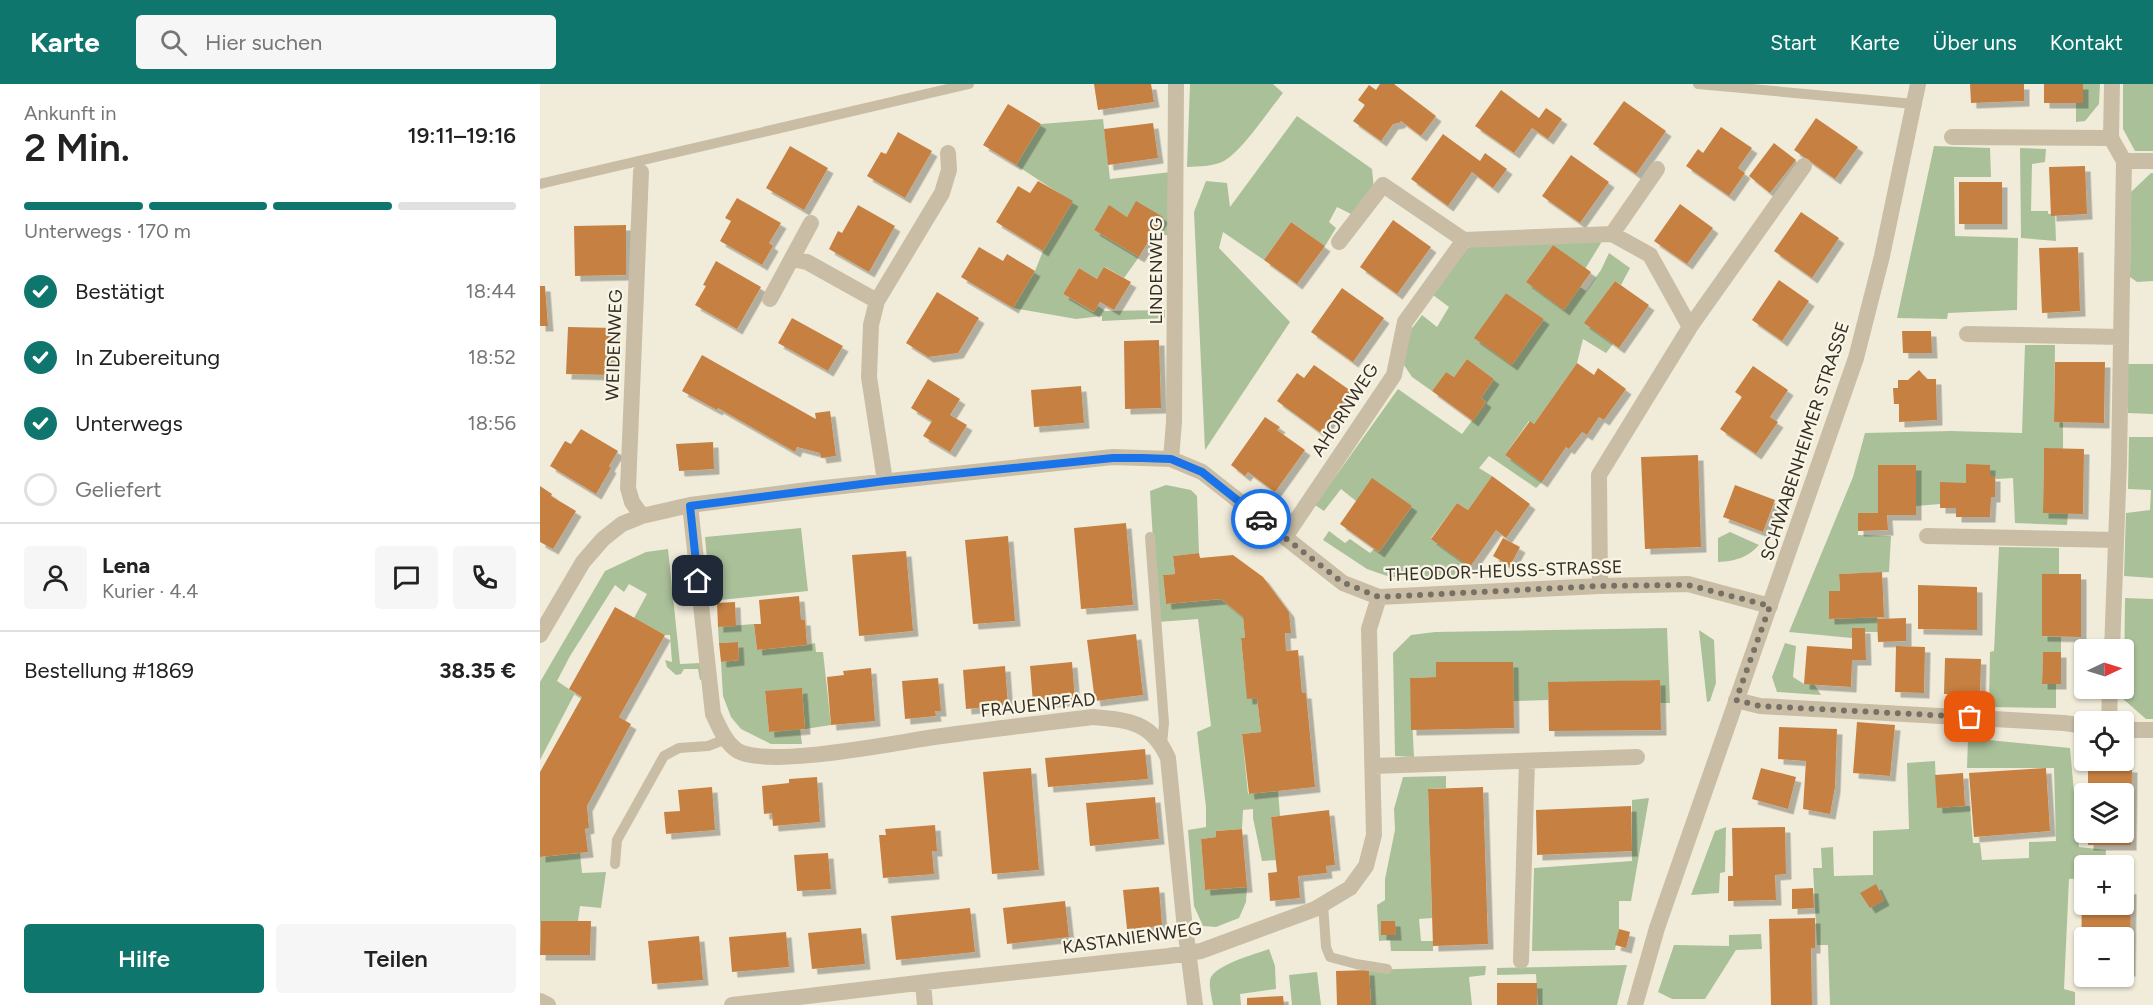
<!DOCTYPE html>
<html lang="de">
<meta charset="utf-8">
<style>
:root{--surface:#fff;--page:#f6f6f6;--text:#222;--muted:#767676;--line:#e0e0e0;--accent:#0f766e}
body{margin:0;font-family:Figtree,sans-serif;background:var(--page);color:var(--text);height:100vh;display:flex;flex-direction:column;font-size:22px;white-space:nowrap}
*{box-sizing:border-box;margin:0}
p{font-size:20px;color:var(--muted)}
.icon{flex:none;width:33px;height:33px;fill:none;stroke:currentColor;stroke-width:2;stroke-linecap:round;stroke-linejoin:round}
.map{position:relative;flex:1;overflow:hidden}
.details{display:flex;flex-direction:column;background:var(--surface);width:540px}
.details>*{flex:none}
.needle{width:39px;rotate:86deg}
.tools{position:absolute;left:1534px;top:555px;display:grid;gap:12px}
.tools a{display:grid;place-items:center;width:60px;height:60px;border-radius:6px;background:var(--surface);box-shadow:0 2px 4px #0004;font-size:30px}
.pin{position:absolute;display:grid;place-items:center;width:51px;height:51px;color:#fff;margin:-26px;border-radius:12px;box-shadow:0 3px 9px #0006}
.courier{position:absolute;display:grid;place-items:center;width:60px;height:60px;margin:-30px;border:4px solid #1a73e8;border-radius:50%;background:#fff;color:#222;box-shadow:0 2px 8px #0007}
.headline em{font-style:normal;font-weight:600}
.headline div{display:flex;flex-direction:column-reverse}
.headline{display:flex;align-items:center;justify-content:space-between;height:102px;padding:0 24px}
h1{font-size:39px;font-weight:600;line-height:45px}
.bar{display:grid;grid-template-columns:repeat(4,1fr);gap:9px 6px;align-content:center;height:72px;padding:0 24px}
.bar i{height:8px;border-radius:4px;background:var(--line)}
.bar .on{background:var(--accent)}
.bar p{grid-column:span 4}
.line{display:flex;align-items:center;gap:15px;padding:0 24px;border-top:2px solid var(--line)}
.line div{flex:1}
.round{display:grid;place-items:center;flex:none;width:63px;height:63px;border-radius:6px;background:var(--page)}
ol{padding:0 24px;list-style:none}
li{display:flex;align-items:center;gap:18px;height:66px}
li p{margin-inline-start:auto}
li .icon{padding:6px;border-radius:50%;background:var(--accent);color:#fff;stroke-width:4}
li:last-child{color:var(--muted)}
li i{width:33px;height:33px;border:3px solid var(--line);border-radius:50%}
.primary-button{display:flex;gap:12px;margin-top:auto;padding:12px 24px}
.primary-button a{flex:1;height:69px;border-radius:6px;background:var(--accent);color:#fff;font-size:24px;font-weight:600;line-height:69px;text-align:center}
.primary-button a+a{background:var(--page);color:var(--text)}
header{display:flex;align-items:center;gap:36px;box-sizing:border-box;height:84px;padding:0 30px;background:var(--accent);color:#fff}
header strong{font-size:28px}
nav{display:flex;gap:33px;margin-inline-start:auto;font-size:21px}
.search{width:420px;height:54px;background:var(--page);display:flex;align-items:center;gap:15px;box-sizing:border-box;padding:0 21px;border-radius:6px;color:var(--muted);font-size:22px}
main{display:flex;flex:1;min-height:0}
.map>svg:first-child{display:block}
</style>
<header>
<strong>Karte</strong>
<div class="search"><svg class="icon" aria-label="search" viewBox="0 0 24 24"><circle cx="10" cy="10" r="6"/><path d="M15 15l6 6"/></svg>Hier suchen</div>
<nav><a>Start</a><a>Karte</a><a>Über uns</a><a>Kontakt</a></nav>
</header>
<main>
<section class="details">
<div class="headline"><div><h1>2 Min.</h1><p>Ankunft in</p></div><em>19:11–19:16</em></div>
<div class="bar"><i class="on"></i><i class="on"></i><i class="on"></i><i></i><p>Unterwegs · 170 m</p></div>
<ol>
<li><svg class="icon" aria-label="check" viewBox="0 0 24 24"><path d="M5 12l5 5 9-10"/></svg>Bestätigt<p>18:44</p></li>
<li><svg class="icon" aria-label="check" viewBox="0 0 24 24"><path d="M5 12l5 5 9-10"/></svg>In Zubereitung<p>18:52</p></li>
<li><svg class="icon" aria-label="check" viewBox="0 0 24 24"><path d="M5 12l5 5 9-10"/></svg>Unterwegs<p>18:56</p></li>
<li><i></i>Geliefert</li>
</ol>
<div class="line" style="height:108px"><a class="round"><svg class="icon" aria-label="person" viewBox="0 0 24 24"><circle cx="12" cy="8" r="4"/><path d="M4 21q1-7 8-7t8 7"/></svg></a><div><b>Lena</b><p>Kurier · 4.4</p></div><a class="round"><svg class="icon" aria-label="chat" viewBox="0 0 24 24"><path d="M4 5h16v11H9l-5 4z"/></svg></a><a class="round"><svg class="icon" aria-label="phone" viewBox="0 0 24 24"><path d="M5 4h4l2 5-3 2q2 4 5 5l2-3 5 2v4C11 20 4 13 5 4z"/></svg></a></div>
<div class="line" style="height:78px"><div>Bestellung #1869</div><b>38.35 €</b></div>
<div class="primary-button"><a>Hilfe</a><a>Teilen</a></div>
</section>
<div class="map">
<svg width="1613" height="921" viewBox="0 0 1613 921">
<defs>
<filter id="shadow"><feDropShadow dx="5.5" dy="5.5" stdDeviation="0" flood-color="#0004"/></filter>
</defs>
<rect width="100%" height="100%" fill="#f1ecd9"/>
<path fill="#aac099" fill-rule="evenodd" d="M650,0H733L743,9C729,26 702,67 684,77C672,83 659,82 647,83Z
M1543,0H1560L1559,20L1545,37L1536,38V19H1543Z
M1583,0H1613V67H1595L1583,45Z
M757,32L832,85L834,105L815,132L797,123L789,138L796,144L785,162L751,138L724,176L683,148L679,164L750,238L665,366L654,128L666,97L687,99L690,123Z
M563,35L570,95L631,88V152L613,149L596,118L587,133L569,122L554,146L599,173L584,194L565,183L557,195L539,184L523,210L553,228L558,222L565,227L625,226V234L562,237V232L536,235L473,224L495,187L503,167L532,118L476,81L501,40Z
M1394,62L1450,64L1451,93H1414L1415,152L1478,154L1477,226L1408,229L1407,235L1357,234Z
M1480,64L1506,65L1505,78L1492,80L1491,127H1508V130L1515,129L1516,157L1481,154Z
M1611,89H1613V197L1597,198L1590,193L1591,108Z
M1058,155L1061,159L1045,185L1013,161L986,198L1024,225L1040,203L1046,207L1061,186L1069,169L1090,184L1081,201L1075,197L1045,239L1073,260L1066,269L1043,255L1037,279L994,340L989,337L965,371L1002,398L996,404L949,372L939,384L952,392L928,426L917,419L891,454L930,483L919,494L850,493L827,485L783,456L789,447L805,459L810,455L830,469L834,465L839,468L872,422L816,417L801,405L784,427L775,421L858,305L922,350L946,318L941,314L954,295L927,275L914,293L906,288L892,307L872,293L864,281V255L882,231L897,243L909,223L893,211L925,165L944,158ZM966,209L1004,235L972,280L935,254Z
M1485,261H1515L1514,338H1523V365H1504L1503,428L1528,429L1527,441L1475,439L1473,394L1456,395L1455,392H1450L1449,381H1426V399H1400V420L1376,422V381H1338V429L1318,430V451L1351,452L1349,488L1299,490L1300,507H1289L1290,535L1337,533L1338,548H1325V544H1312V554L1249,548L1313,393L1325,349L1411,347L1482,349Z
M1588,280H1613V330L1588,329Z
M1589,353H1613V494L1584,492L1586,429L1610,426L1611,406L1588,405Z
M626,401L651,406L657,412L659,469L633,472L635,490L623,491L626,520L681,515L703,533L705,554L701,555L705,593L717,614L721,648L702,650L708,710L738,707L740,732L731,733L736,776L722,777L713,734V725L703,726L702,745L676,747V753L661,755L665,806L707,803L706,818L699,834L676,843L663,842L654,822L648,746L666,743V723L657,648L671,642L658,535L618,538L610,407Z
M261,444L268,507L171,517L165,453Z
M1190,448L1219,461C1207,474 1196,477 1178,478V454Z
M1459,463L1519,464V490H1502V552L1521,553V568L1503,569L1502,599H1516V624L1449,623L1450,568L1454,567Z
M128,465L140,580L161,579L164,595L160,596L158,585H144L141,590L136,591L127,583L125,576L132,578L130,551H125L94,534L107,510L89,500L84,508L75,501L30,572L17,597L35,609L0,676V598L65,487L106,468Z
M1585,514L1613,515V635H1606L1582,614V605L1584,604Z
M214,540L217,566L267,561L275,559L276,568H283L291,641L265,645L262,605L225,608L229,648L260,645L262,660H231L201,645L191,633L183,612L181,578L199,576L198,558L179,559L178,543Z
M1127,544L1130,619H1120V596L1008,599V616L973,617V578H897L896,593L870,594L874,673L855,672L853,569L871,551L895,548Z
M1159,546L1174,556L1176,599L1170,617L1167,618Z
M1245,559L1256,562L1253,593L1264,600H1274L1281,611L1237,608L1232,593Z
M1428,654L1530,664L1539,763L1566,766L1565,781L1545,782V794L1529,795L1524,905L1535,908V921H1290L1288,861H1277L1273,784H1282L1281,764L1293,763L1294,792L1333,791V747L1369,745L1367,679L1395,677L1397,723L1430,722L1433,759H1440L1442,776L1489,774V758L1516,757L1514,684H1427Z
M906,692V704L888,705L892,834L879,835L881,857H893V867H851L850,856L839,857L837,821L845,816V795L855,746L854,725L863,693Z
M1109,714L1091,817H1079V845L1075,866L992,867L994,784L1092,777V716Z
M1186,743L1185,788L1180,789L1179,809L1151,811L1175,747Z
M40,769L42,789L66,788L61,824L40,822L38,837H1L0,872V773Z
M1221,850L1222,865L1196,866L1165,915H1132L1118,908L1134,861L1189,862V851Z
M729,865L735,882L736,905L700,910L701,921H673C672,914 669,904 670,896C673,881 716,870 729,865Z
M1087,881L1077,921H998L996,890L957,891V884Z
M946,882L945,891L929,893L932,921H831L829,886Z
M777,888L781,921H752L749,891Z"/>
<path fill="#c68143" filter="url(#shadow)" d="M554,0H611L614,18L558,26Z
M840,0H854L896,32L881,52L861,37L859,39L853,40L841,57L813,37L825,21L818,16L829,1L836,6Z
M1430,0H1484V17L1431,19Z
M1504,0H1543V19H1504Z
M961,6L999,34L1006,24L1022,35L1008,55L992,44L974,69L935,42Z
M1084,17L1126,47L1096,90L1053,60Z
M468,20L501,40L476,81L443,61Z
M1276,34L1318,63L1295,95L1254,66Z
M613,39L618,74L568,81L564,45Z
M1181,43L1212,64L1198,84L1205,89L1189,112L1146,82L1158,65L1163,69Z
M358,48L392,67L365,114L327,92L341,68L346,70Z
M903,50L940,77L945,69L967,85L953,104L932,88L908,122L871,95Z
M1234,59L1256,76L1230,109L1209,92Z
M250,62L288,84L264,126L226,104Z
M1031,71L1069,98L1040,139L1002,112Z
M1545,82L1547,130L1511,132L1509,83Z
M498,97L533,117L503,167L456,138L478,102L490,109Z
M1419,98H1462V140H1419Z
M197,114L241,139L229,159L233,162L222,181L180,157L191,137L185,134Z
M596,117L623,133L599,173L554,146L569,121L587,133Z
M1140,120L1173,144L1147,180L1114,157Z
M318,121L355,142L329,188L289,165L298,147L302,149Z
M1261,128L1299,154L1272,194L1234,167Z
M853,136L891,163L857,210L820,183Z
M751,138L785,162L757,200L724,176Z
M86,141V191L35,192L34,142Z
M1013,161L1051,188L1024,226L986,198Z
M439,163L463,177L467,170L495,187L473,224L421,193Z
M1538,163L1540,227L1502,229L1499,164Z
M176,177L221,203L197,245L155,221L166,202L163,201Z
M564,183L591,198L574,226L560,218L554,228L523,210L539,184L557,195Z
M1239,196L1269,217L1242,257L1212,236Z
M1075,197L1109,221L1079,264L1044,239Z
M0,202H5L8,242H0Z
M802,204L844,234L813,278L771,248Z
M397,208L439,234L418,269L388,273L366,259Z
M966,209L1004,235L972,281L934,254Z
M252,234L303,262L288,287L238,259Z
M28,243L74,244L72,291L26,290Z
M1362,247H1391L1392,269H1363Z
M619,256L621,324L585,325L584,257Z
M162,271L274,334L276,335L275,329L290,327L296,372L281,374L280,369L257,363L255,368L178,324L177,326L142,307Z
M927,275L954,295L941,314L946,318L933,337L892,307L906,288L914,293Z
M1515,278H1565L1564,339L1514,338Z
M1037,279L1054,291L1058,284L1086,305L1064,336L1059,333L1047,351L1042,348L1029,365L1026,363L1002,398L965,371L990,337L994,340Z
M774,281L811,307L781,349L737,317L757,289L764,294Z
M1213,282L1248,306L1230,333L1238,338L1216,370L1180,345L1202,313L1195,308Z
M1379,286L1387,295H1396L1397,336L1359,338V320H1354L1353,304H1358V296H1368Z
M388,295L420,315L410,331L427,341L410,368L383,352L392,337L371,324Z
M541,302L544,339L494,343L491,306Z
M725,333L740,343L737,346L765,366L735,408L708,388L705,392L691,381Z
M41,345L78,367L69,382L71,384L56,410L10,382L25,357L31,360Z
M173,358L174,385L139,387L136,360Z
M1504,364L1544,365L1543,430L1503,429Z
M1158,371L1161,463L1105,465L1101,373Z
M1426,380L1450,381V392H1455V413H1451L1450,433H1416V424H1400V398L1426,399Z
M1338,381H1376V431H1347L1348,446L1318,447V429H1338Z
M952,392L990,420L966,454L956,446L930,483L891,455L917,419L928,426Z
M832,394L872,422L839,468L800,440Z
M1195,401L1235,416L1223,448L1183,433Z
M0,402L12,410L11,412L36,427L13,465L0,458Z
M586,439L593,521L541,525L534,444Z
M468,452L475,537L433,540L425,456Z
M963,454L980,463L970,482L953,472Z
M366,467L373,547L319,552L312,471Z
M659,469L660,474L693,471L723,493L749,528L751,549H745L746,567L758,566L762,609H766L775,703L709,710L702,650L721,648L717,614L707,615L701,554H705L703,533L681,515L626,520L623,491L635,490L633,472Z
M1342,488L1344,533L1289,535V507H1300L1299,490Z
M1502,490H1541V553L1502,552Z
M1378,501L1437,503V546L1378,545Z
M259,512L261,536H265L267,561L217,566L214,540H221L219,516Z
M195,518L196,542L178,543L177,519Z
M75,523L125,551L79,633L91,640L47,722L49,744L45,745L48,768L0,773V688L42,613L29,605Z
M1366,534V557L1338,558L1337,535Z
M1312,544H1325L1326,576H1312L1311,603L1264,600L1267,562L1312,565Z
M596,550L603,611L555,617L547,556Z
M198,558L199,576L181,578L179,559Z
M1356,562L1385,563L1384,609L1355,608Z
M1503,568H1521V600H1502Z
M1405,574L1441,575L1440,611L1404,610Z
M532,578L535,616L493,619L490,582Z
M896,578H973L974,644L871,646L870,594L896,593Z
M465,582L468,621L426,625L423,586Z
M331,584L335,637L291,641L287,593L304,591L303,587Z
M398,594L401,627H395L396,632L365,635L362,597Z
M1120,596L1121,646L1009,647L1008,598Z
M262,604L265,645L229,648L225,607Z
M1317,638L1355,641L1350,692L1313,689Z
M1239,643L1297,645L1295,703L1290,730L1263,725L1266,677L1238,675Z
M605,665L608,695L508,703L505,674Z
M1548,683H1592L1591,761H1548V748H1584V710H1548Z
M491,684L499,786L452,790L443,688Z
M1221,684L1256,693L1248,725L1212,715Z
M1506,684L1510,747L1434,753L1429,689Z
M1423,689L1425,722L1397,724L1395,691Z
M277,693L280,738L233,742L232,729L224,730L222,702L249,699V695Z
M172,703L175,746L126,750L124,728L140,727L138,706Z
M943,703L948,860L893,862L888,705Z
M615,713L619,755L550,762L546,719Z
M1091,722L1092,767L997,771L996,726Z
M789,726L795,781L786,782L787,789L758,792L760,814L730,817L728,789L737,788L731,733Z
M395,741L397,767H392L394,790L343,794L339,751H346L345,745Z
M1245,743L1246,790L1235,791L1236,816L1188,817V792H1193L1192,744Z
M702,745L707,803L665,806L661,755L676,753V747Z
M288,769L291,805L257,807L254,771Z
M1336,800L1344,816L1330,824L1320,809Z
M619,803L622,842L587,845L583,806Z
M1273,804L1274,824L1252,825V805Z
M1542,804H1545V820H1584V804L1591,805L1590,887H1584V854H1545V887H1541Z
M525,817L529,853L467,860L463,824Z
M430,824L435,868L356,876L351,832Z
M1275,834V864H1271L1272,921H1231L1229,835Z
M1,837H51L50,871H0Z
M841,837H855L856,851H841Z
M321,844L325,880L272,885L268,849Z
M1079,845L1090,848L1086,864L1075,861Z
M246,848L249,883L192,888L189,853Z
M159,852L163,896L112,900L108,857Z
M829,886L831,921H797L796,887Z
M957,899H997V921H957Z
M743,912L744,921H707V914Z"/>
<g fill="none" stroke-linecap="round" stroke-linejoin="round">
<path stroke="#c9bea5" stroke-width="10" d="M1158,0L1374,20
M0,100L429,0
M610,453L624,639L622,660
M75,780L77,756L124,672L139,664L168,662L186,655
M783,820L786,863L790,873L816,880L847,885"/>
<path stroke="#c9bea5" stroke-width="16" d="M1412,53L1571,54
M1584,77H1613
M101,88L88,404L92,418L102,432
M1072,150L1117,85
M799,158L843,101L924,156
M252,175L267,178L337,217
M230,215L271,139
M1150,243L1264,82
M1427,250L1581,253
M631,375L634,338L636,0
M345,397L329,293L331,241L337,217L402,109L409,86L408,69
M150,421L173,630C179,642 185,659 198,667C231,685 361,657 402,652C452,645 503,639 553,633C589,636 612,638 628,674L644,835L655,921
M1387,452L1576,456
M745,453L854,291L865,238L924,156L1072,150L1110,171L1150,243L1059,391L1060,502
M0,551L43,478L63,455L82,440L102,432L150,421L275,405L573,373L631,375L662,388L803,499L839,513L1060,502L1148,500L1230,522
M1572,566L1579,379L1584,77L1571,54L1572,0
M1196,616L1220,622L1524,639L1545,642
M1569,638L1570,604
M1584,646H1613
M833,682L1097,673
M981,877L987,677
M383,899L385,921
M0,917L8,921
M192,921L403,896L629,872L661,867L775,825L810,804L826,782L834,751L829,545L839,513"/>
<path stroke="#c9bea5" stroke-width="16" d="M1095,921L1117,844L1316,274L1342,172L1378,0"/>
</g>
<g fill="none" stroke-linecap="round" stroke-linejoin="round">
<path stroke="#777065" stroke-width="6" stroke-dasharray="0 10.8" d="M721,435L802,498L839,513L1060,502L1148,501L1230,522L1196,616L1220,622L1430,633"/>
<path stroke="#1a73e8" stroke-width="8" d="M158,497L150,422L345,397L573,374H602L631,375L662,388L721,435"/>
</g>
<g text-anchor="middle" stroke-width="4.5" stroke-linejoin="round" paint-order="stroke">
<g font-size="18" fill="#352e27" stroke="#f9f5e5">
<text transform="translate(616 187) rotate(-90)" y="6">LINDENWEG</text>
<text transform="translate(74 261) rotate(-88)" y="6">WEIDENWEG</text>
<text transform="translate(805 326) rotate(-57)" y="6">AHORNWEG</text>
<text transform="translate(1265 357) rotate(-72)" y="6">SCHWABENHEIMER STRASSE</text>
<text transform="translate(964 487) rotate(-2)" y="6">THEODOR-HEUSS-STRASSE</text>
<text transform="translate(498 621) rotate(-6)" y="6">FRAUENPFAD</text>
<text transform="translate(592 854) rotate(-8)" y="6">KASTANIENWEG</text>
</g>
</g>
</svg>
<div class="tools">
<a><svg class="needle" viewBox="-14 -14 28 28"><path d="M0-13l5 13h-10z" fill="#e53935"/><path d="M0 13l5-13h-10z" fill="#767676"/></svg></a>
<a><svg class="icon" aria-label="locate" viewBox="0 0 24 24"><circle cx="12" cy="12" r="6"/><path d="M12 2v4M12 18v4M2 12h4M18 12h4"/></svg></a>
<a><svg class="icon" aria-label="layers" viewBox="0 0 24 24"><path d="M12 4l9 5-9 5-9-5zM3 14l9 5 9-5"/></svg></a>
<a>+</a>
<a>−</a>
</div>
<div class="pin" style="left:1430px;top:633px;background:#ea580c"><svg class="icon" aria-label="bag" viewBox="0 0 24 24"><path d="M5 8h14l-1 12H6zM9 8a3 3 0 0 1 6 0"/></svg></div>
<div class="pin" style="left:158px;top:497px;background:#1f2937"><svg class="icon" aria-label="home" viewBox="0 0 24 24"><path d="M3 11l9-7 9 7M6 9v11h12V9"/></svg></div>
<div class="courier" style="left:721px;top:435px"><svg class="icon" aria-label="car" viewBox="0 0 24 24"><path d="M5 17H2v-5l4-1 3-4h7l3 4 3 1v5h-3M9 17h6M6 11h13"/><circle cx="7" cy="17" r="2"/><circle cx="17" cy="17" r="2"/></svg></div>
</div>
</main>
